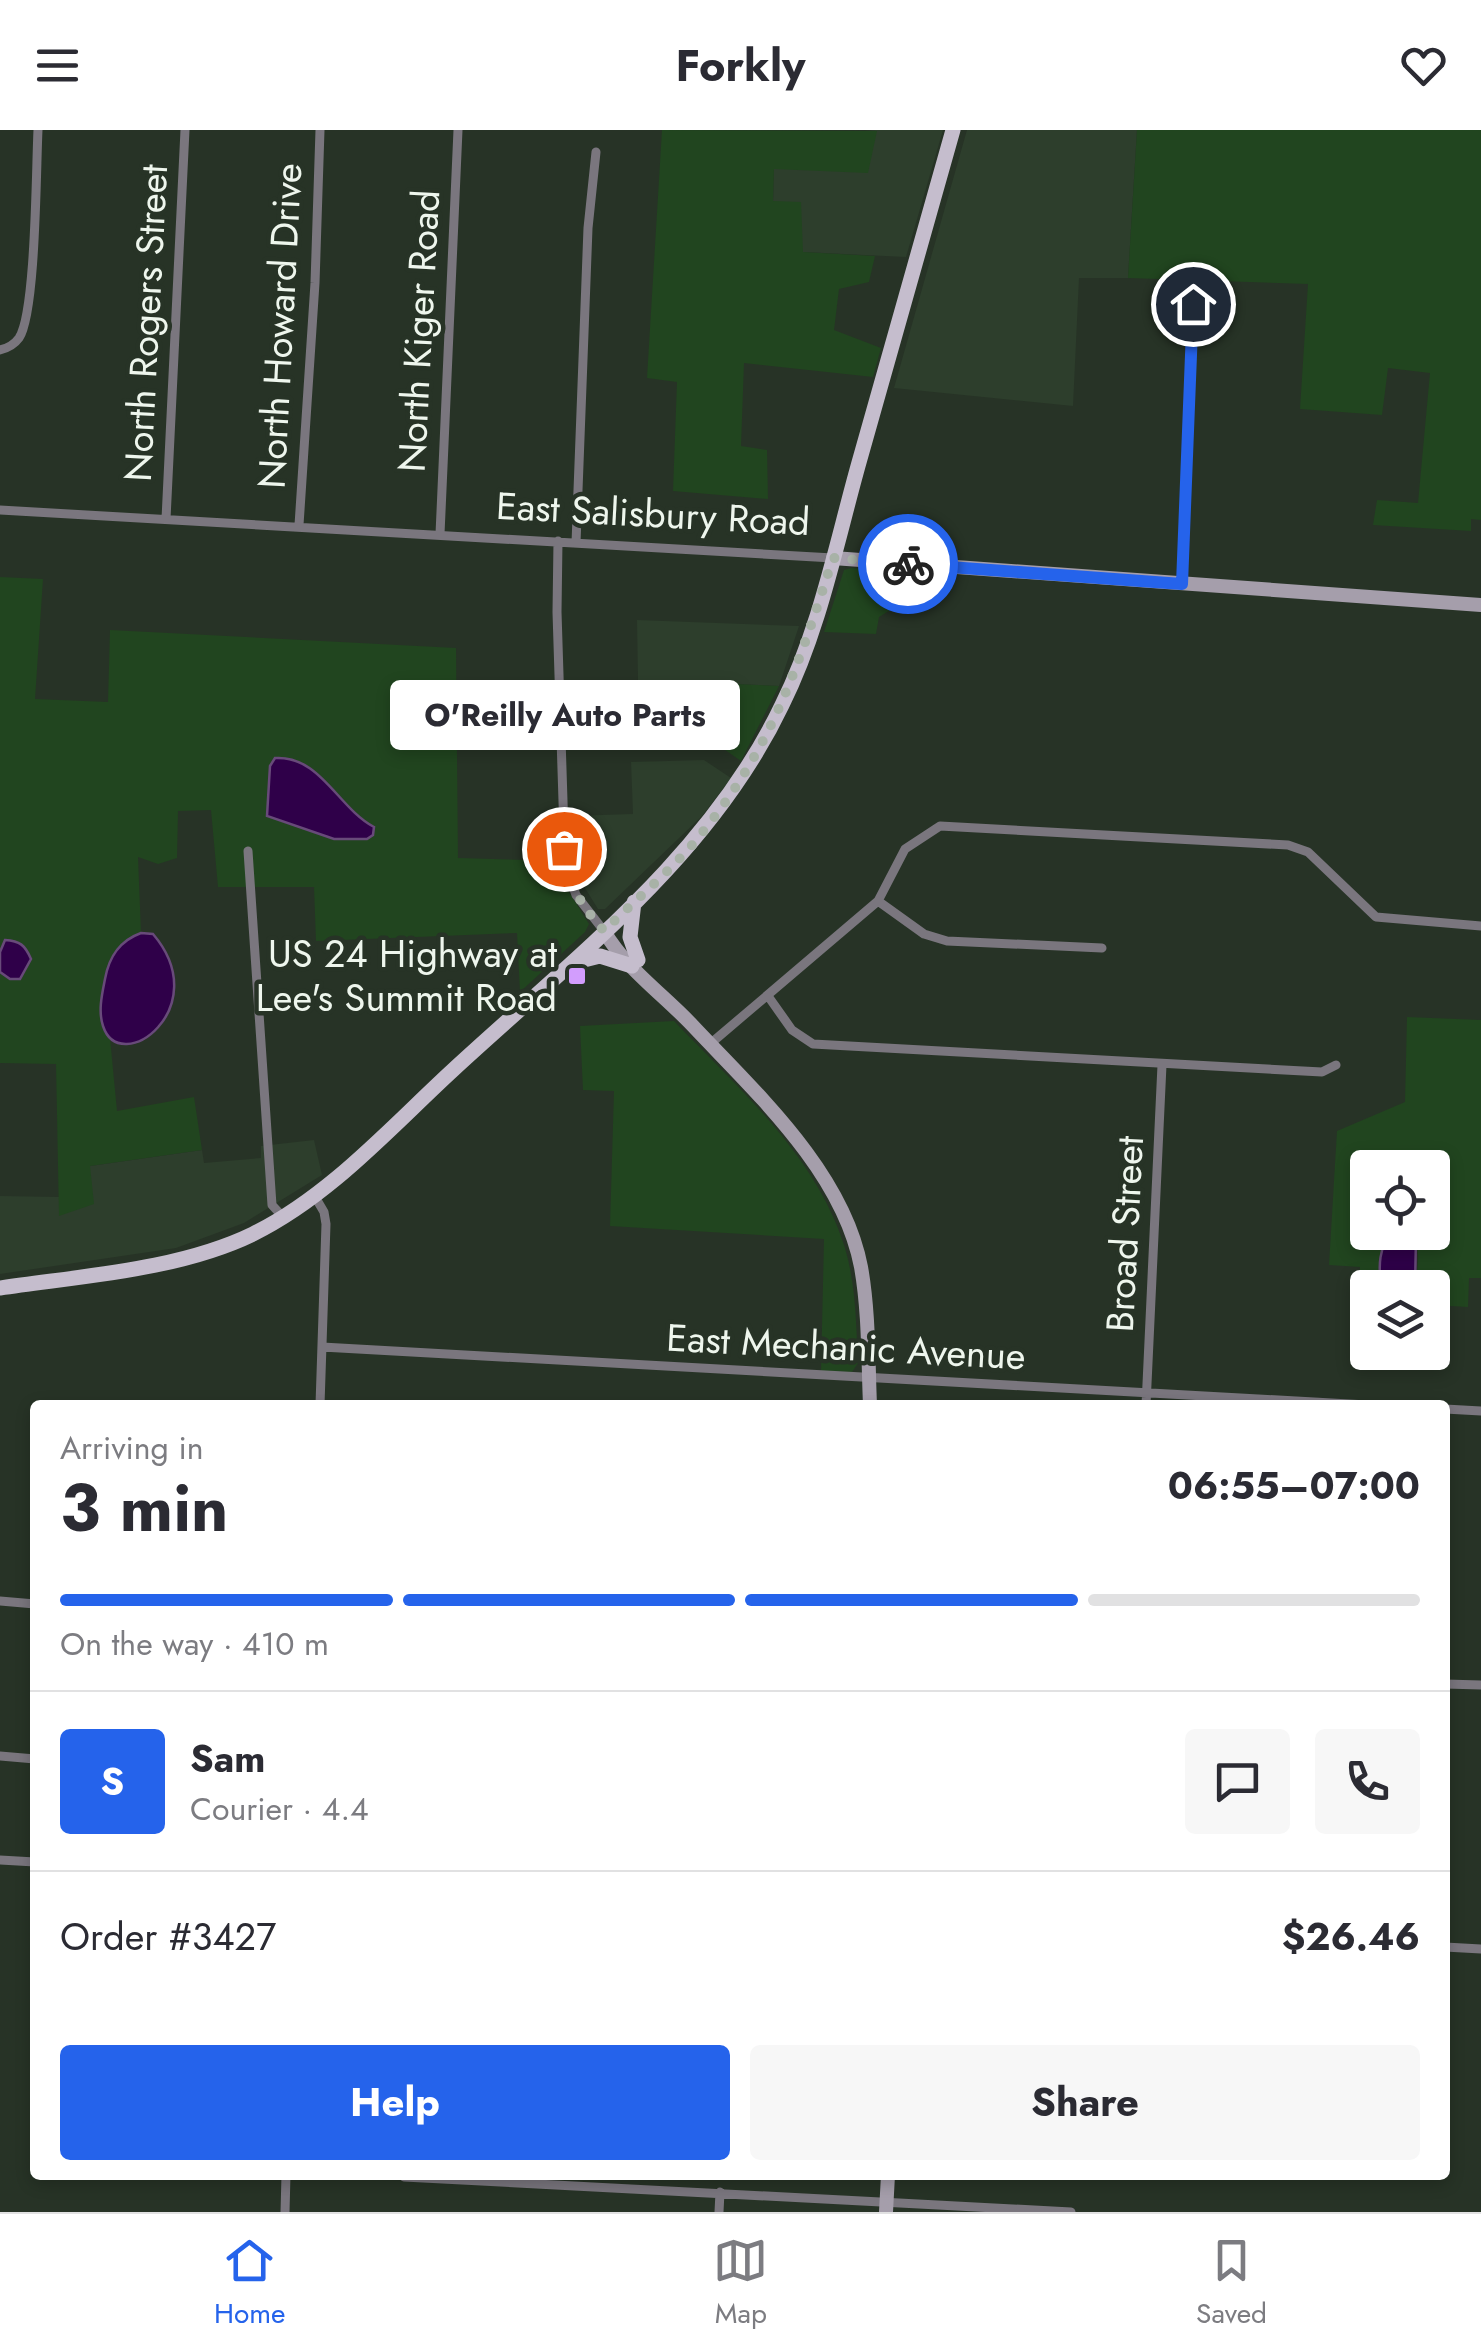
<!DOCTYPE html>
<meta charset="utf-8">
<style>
:root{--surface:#fff;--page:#f7f7f7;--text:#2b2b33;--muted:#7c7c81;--line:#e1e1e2;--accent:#2563eb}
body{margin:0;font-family:Jost,sans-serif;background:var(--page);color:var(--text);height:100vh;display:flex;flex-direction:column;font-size:38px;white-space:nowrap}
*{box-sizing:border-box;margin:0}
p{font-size:32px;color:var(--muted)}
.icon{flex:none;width:55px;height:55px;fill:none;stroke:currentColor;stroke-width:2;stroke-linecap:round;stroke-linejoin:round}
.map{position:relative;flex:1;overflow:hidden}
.details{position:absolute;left:30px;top:1270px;width:1420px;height:780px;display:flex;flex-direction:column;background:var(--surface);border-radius:10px;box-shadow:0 5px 15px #0003}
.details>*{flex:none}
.fabs{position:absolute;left:1350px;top:1020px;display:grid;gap:20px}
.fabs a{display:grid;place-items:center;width:100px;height:100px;border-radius:10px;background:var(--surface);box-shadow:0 5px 15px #0003;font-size:50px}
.pin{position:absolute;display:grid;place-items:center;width:85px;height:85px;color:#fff;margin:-42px;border:5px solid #fff;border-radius:50%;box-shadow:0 2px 10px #0007}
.courier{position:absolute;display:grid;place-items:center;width:100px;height:100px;margin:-50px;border:8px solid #2563eb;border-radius:50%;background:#fff;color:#222;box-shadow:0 2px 12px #0007}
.bubble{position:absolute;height:70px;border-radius:10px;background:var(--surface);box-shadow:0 5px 15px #0003;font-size:32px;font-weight:700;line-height:70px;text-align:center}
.summary em{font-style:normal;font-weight:700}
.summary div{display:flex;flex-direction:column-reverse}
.summary{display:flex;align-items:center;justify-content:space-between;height:170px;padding:0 30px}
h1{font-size:65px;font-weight:700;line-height:75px}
.bar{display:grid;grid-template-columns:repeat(4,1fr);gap:15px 10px;align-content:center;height:120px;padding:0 30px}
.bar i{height:12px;border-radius:8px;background:var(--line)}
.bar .on{background:var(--accent)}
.bar p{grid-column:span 4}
.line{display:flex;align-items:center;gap:25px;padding:0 30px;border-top:2px solid var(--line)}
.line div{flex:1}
.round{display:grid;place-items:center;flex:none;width:105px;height:105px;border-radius:10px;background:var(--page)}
.cta{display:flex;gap:20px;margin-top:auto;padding:20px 30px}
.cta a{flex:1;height:115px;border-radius:10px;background:var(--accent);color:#fff;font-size:40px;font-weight:700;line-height:115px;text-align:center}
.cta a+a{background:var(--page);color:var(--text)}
header{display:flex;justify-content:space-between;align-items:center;height:130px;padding:0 30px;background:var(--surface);font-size:45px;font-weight:700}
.tab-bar{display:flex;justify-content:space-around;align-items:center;height:140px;border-top:2px solid var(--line);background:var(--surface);font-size:28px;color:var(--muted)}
.tab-bar a{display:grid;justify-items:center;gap:5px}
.tab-bar .on{color:var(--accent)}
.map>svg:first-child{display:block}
</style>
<header><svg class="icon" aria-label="menu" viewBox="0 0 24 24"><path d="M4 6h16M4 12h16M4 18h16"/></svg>Forkly<svg class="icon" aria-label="heart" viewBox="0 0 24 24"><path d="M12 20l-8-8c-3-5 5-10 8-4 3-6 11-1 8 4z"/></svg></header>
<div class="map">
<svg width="1481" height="2082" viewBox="0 0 1481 2082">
<rect width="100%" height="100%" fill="#273326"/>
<path fill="#2d3e2c" d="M864,0H943L906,127L803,122L773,72L774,39L876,1Z
M967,0H1137L1128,148H1079L1073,276L894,258Z
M637,490L799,496L779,556L638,550Z
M704,630L731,648L702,686L605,779H598L580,750L571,686L633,684L631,632Z
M314,1010L322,1045L244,1093L176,1118L0,1144V1066L59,1067V1085L90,1036L202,1020L204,1033L261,1028V1016Z"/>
<path fill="#21451f" d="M662,0L877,1L868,43L774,39L773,71L801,72L803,122L875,126L869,152L839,159L834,200L881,218L873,247L744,233L741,316L767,320L768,369L673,361L677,252L647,248Z
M1137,0H1481V390L1471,389V401L1373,395L1377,370L1418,373L1430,243L1388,238L1382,285L1300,279L1308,154L1128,148Z
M851,438L895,441L892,479L879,487L876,504L824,502L844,440Z
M0,447L43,449L35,569L108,572L110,500L456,518L458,728L560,731L567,759L589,794L585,802L520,862L517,803L316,811L314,757H218L211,680L178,681L177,728L158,734L138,727L141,803C110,815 107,839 105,869C104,884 102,896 110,908L117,981L194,967L202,1020L90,1036L94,1074L59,1086L56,934L0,933V842L10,849L5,811L0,822Z
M638,550L779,556L741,631L702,604L639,605Z
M1407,887L1481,890V1148H1469L1468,1177L1433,1175L1432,1158L1415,1157C1417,1141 1423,1114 1410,1103L1432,1102V1038H1368V1102L1394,1103C1378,1114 1378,1139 1382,1157L1368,1158L1367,1189H1357L1360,1137L1329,1135L1337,1001L1405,972Z
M674,891C738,958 817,1026 845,1118C856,1155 856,1194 858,1233L852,1242L821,1241L824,1109L610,1096L614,961L583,960L580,896Z"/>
<path fill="#2f0049" stroke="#684a7a" stroke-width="2.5" d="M275,628C320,625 338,678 374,697L373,705L367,709H334L267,686L270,636Z
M141,803L153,804C216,878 120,948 103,896C98,881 102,864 105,849C109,827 119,811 141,803Z
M5,810C20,811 25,815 31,829L20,849H10L0,842V822Z
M1394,1103H1410L1416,1108L1415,1157H1382C1378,1139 1378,1114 1394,1103Z"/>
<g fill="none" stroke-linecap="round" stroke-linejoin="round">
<path stroke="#7a767e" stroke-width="9" d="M0,220C8,218 14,215 19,208C36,183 36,38 38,0
M0,380L833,428
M166,389L185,0
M299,395L315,153L320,0
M440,404L458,0
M558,411L557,482L565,734L576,765L604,801
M576,413L588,98L596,22
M1182,453L1193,155
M248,721L272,1075L283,1087
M878,771L924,804L947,811L1102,818
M768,866L792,900L813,914L1322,942L1336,935
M710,914L878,771L905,719L940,696L1288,715L1308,722L1376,787L1481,796
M314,1065L324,1082L326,1094L320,1275
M322,1217L1367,1275
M1146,1275L1162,935
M1445,1279L1481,1281
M0,1471L35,1474
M1445,1554L1481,1555
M0,1626L35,1629
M0,1730L35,1732
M1445,1817L1481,1819
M404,2047L1071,2082
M285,2082L286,2045
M719,2082L720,2062"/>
<path stroke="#a59eab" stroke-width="14" d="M833,428L1481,475
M604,801C626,839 663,864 693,896C757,964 843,1042 861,1137C869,1182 868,1229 870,1275
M886,2082L888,2045"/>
<path stroke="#c5bdcd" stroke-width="15" d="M634,772L630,807L638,830
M572,833L600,826L632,836
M0,1158C81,1146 179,1140 253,1104C330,1066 391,997 453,940C573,829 710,726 782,575C819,501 836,415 858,336C889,224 922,112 953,0"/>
</g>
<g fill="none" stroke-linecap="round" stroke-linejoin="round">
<path stroke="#a8b2a7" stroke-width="10" stroke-dasharray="0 18" d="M564,719C566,753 582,776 604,801C633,772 665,746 692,715C771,622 797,540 833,428L908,434"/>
<path stroke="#2563eb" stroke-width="12" d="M908,434L1182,454L1193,174"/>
</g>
<rect fill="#d29dfd" stroke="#273326" stroke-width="4" x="567" y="836" width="20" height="20" rx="5"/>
<g text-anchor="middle" stroke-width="9" stroke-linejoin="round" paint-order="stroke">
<g font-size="38" fill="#eef6ed" stroke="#273326">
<text transform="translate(146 193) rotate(-87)" y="13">North Rogers Street</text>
<text transform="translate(280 196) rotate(-87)" y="13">North Howard Drive</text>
<text transform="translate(419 201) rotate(-87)" y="13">North Kiger Road</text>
<text transform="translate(653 384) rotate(3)" y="13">East Salisbury Road</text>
<text transform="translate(1125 1104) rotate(-87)" y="13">Broad Street</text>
<text transform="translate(846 1217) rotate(3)" y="13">East Mechanic Avenue</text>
</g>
<g font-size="38" fill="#eef6ed" stroke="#273326" text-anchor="end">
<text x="557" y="837">US 24 Highway at<tspan x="557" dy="44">Lee's Summit Road</tspan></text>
</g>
</g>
</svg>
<div class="fabs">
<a><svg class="icon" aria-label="locate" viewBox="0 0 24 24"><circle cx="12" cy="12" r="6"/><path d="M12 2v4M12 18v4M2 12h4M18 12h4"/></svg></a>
<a><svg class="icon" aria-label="layers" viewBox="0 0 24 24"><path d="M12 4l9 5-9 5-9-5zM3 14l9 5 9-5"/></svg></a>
</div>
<div class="pin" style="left:564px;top:719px;background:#ea580c"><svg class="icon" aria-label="bag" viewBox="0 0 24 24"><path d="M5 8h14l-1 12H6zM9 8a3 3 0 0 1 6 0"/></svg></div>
<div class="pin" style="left:1193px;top:174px;background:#1f2937"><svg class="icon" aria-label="home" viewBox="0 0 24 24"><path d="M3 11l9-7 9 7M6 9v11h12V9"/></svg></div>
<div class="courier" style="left:908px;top:434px"><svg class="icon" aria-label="bike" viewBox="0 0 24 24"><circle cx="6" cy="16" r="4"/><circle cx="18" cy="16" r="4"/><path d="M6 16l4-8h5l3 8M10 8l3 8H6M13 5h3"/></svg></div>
<div class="bubble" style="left:390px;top:550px;width:350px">O'Reilly Auto Parts</div>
<section class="details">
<div class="summary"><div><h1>3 min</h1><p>Arriving in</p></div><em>06:55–07:00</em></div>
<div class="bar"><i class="on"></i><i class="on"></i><i class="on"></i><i></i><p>On the way · 410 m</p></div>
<div class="line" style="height:180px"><b class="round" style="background:var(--accent);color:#fff">S</b><div><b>Sam</b><p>Courier · 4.4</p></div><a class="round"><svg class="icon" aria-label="chat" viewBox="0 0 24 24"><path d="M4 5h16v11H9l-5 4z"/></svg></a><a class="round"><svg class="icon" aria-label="phone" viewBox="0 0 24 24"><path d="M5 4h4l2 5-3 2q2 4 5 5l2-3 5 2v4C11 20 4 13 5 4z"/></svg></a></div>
<div class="line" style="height:130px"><div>Order #3427</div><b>$26.46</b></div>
<div class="cta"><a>Help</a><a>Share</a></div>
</section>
</div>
<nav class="tab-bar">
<a class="on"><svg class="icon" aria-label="home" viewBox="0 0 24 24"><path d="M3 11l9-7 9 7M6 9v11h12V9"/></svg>Home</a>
<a><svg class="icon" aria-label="map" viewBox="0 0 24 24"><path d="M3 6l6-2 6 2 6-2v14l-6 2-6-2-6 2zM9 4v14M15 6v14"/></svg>Map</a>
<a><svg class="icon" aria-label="saved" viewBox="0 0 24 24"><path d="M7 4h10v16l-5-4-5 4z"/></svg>Saved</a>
</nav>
